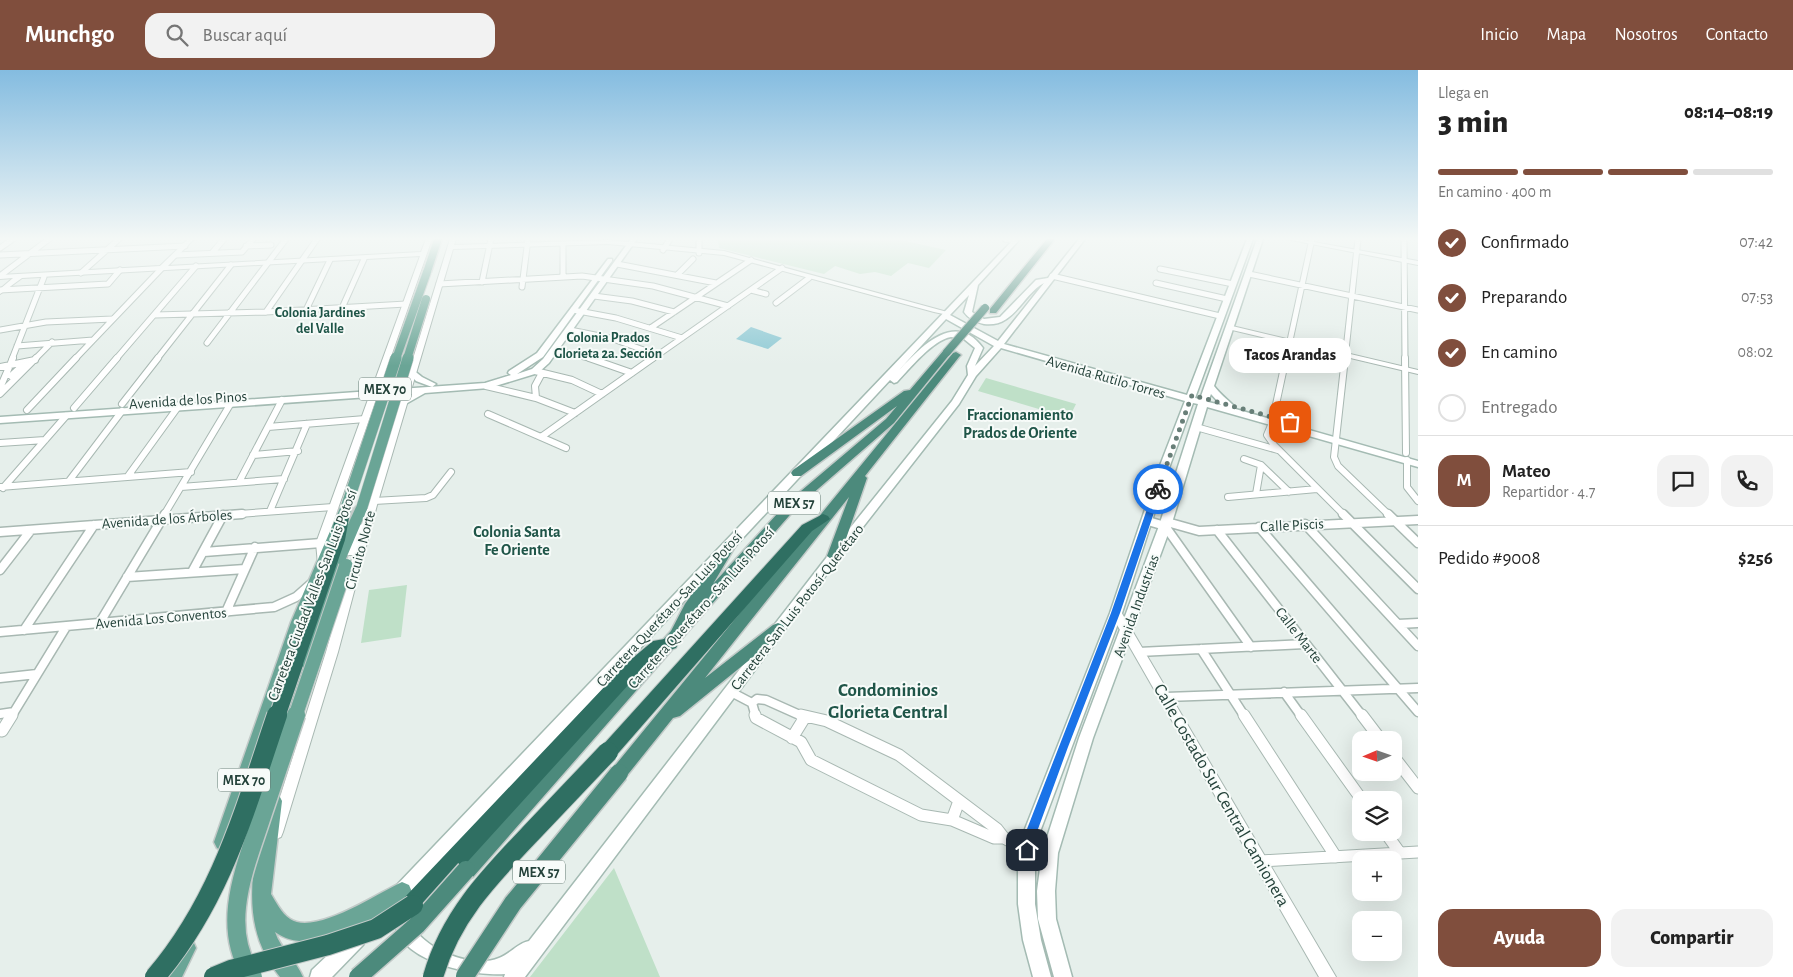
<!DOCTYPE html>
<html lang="es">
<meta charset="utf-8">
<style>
:root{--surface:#fff;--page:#f2f2f2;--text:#222;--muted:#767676;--line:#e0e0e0;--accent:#804e3d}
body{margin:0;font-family:"Alegreya Sans",sans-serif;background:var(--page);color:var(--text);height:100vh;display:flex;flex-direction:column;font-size:19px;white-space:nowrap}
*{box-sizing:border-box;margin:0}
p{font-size:16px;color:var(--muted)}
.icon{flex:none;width:28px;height:28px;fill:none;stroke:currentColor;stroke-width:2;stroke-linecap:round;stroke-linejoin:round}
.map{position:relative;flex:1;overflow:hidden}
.details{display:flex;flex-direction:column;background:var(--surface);width:375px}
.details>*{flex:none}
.needle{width:32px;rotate:268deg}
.fabs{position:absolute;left:1352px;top:661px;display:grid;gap:10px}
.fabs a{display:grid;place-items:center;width:50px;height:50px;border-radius:10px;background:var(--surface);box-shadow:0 5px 20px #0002;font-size:25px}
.pin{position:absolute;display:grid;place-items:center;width:42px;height:42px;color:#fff;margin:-21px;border-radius:10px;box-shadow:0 2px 8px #0006}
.courier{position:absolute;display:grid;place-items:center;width:50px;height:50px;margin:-25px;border:4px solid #1a73e8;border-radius:50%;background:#fff;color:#222;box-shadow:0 1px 6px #0007}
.bubble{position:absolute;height:35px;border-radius:15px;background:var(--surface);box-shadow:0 5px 20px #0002;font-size:16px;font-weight:800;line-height:35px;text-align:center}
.head em{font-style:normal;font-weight:800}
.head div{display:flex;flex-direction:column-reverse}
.head{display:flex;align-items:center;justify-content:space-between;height:85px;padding:0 20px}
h1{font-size:32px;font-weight:800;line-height:38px}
.bar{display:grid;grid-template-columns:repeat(4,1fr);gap:8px 5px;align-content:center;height:60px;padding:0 20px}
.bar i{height:6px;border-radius:4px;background:var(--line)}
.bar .selected{background:var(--accent)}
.bar p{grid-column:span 4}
.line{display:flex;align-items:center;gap:12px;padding:0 20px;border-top:1px solid var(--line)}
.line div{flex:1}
.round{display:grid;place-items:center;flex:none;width:52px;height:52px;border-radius:15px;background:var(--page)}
ol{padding:0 20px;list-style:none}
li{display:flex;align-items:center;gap:15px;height:55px}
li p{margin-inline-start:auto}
li .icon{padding:5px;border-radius:50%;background:var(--accent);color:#fff;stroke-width:4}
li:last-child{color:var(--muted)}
li i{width:28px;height:28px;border:2px solid var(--line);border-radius:50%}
.primary-button{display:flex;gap:10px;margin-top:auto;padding:10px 20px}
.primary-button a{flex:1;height:58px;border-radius:15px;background:var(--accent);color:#fff;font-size:20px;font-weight:800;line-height:58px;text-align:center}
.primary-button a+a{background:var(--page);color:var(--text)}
header{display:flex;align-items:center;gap:30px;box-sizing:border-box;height:70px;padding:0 25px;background:var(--accent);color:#fff}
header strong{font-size:24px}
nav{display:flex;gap:28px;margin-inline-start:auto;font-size:18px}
.search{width:350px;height:45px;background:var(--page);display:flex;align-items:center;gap:12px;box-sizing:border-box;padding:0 18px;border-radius:15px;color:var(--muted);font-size:19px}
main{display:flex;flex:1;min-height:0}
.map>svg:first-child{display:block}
</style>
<header>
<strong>Munchgo</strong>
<div class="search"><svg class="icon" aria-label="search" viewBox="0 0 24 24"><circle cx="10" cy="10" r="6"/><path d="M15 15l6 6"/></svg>Buscar aquí</div>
<nav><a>Inicio</a><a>Mapa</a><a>Nosotros</a><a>Contacto</a></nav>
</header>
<main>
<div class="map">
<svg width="1418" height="907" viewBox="0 0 1418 907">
<rect width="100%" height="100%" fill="#e6efeb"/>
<path fill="#bfe0c8" d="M718,169H896L946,180L929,198L908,193L891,206L875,202L860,204L835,196L824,204L719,178Z
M986,308L1076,334L1069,348L978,321Z
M407,515L401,567L361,573L369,520Z
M614,798L660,907H530Z"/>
<path fill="#8ec9d4" d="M751,257L782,268L768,279L736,269Z"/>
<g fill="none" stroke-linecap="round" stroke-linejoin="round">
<defs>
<path id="minor-far3" d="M699,169V183
M1005,169L1015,171
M1404,169L1405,289
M563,175V207
M246,176L271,175
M0,178L13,169
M663,180L670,169
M212,183L224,169
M0,185L185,176
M176,185L242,182L253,169
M617,194L716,213
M1160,199L1233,214
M81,203L119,169
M678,204L693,189
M1249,204L1418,240
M0,206L49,169
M1052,206L1220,246
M482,212L491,169
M1156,213L1227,229
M439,214L582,206L653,216L728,236
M522,217L528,169
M0,220L108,214L120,200
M751,220L766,224
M594,226L632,231L674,242
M776,233L809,208
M342,238L364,189
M306,240L330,190
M573,240L616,248L682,268
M266,242L317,169
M155,245L266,242L406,234
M652,257L751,190
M0,260L46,252L112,249
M570,260L610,268L658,285
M207,273L286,169
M17,276L93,270
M556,280L593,289
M12,289L44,207
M35,289L52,272
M75,289L162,198
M116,289L196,196
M157,289L231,195
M652,289L782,198
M1286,289L1312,169
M1345,289L1358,169"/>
<path id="minor-far2" d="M589,288L632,303
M1286,288L1272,353L1267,365L1274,375L1344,445
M1345,288L1334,387L1338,396L1389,445
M1405,288L1406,383
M0,297L35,290
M535,301L572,310L602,324
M11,306L23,295
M486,316L536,328L575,343
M0,318L13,288
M0,324L36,288
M536,328L535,316L542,303
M122,334L158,288
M74,338L117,288
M27,340L76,288
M488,344L566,378
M268,357L365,349
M1196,357L1278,380
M541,367L653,288
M0,373L45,370
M253,385L298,381
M1244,389L1261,395
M1407,390V417L1418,431
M128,406L183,330
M69,411L122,341
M239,412L282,330
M0,417L191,402
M181,417L284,409
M3,418L66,346
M1256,424L1261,395L1289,422
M1228,427L1317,419
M374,431L426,428L433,425L451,402
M270,441L307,354
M164,445L231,333
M225,445L333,437"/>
<path id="minor-far1" d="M1343,444L1418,519
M1388,444L1418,473
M1148,451L1165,456L1251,577
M1167,452L1199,461L1418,450
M1305,454L1418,576
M1259,457L1418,642
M1217,460L1363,647
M0,462L242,444
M204,482L321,473
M0,500L31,460
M192,502L223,445
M127,507L245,499
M226,542L255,477
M99,554L165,444
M1398,554L1418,553
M24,560L94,455
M0,562L274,537L296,527L313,512
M1201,579L1245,647
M1139,582L1305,574
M0,608L37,604
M731,622L752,633
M1284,622L1302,647
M1166,627L1418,618
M752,633L756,647
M752,633L757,629L766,630L804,647
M0,644L14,642
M11,647L66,557"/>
<path id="minor" d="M755,645L756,648L801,672L811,690L921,745L952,750L994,768H1004L997,759L899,685L827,651L801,645
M1244,645L1336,787
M1301,645L1362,730
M1362,645L1381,670
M2,661L12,645
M792,668L805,647
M1394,687L1418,718
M952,750L959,731
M1385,762L1400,783
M1004,768L1027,780
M1261,791L1418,782"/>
<path id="tertiary" d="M188,169H194L168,196L421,182L426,169H432L326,473L327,491L326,494H318L316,473L420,186L22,208L0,224V219L13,208L0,209V205L160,196Z
M450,169H456L454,175L608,170L724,181L951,243L948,245L934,242L724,185L608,174L453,179L377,435L338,582L283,762L281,767L276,769L271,767L269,762L326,582L353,485H346L345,482L357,457L362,454Z
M1286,169H1297L1418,191V195Z
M1228,255L1418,300V304L1228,259Z
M1116,539L1120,540L1336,907H1319L1112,546L1110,543L1112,540Z"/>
<path id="secondary" d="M631,169H637L549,293L538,303L489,318L425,323L402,336L399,335V331L412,324L0,353V347L485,313L511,305L508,303L509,301L537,283L608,189H612V191L543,287L517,304L532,299L543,289Z
M1014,169H1020L978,215L972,242L984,249L1000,247L1036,210L1048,208L1079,169H1085L1004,274L1187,325L1247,169H1253L1195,328L1200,329L1257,169H1263L1214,316C1220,324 1227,329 1234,336L1232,338L1418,391V397L1207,337L1171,456L1093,668L1058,783L1055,821L1056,849L1072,907H1054L1038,849L1037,821L1042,783L1079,668L1159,456L1198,334L1193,333L1169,398L1122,543L1041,759L1035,798V834L1041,870L1051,907H1033L1023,870L1018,834V798L1025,759L1110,543L1159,398L1185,331L1001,278L976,306L959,334L838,489L525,907H504L505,904C466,907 376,886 398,833L393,831L390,825L393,819ZM1044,213L998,271L950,245L969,225L964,242C969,249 975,252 984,254C1014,258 1022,225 1044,213ZM946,249L994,276L975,296L983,278C955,239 920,278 899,300ZM951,267L964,269L975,278L967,296L968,305L952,331L830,483L529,871C518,873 510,884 499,888C472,899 427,880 413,857L414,838L411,832L406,830L890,310L894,313L897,312C910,298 933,270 951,267ZM1211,324L1221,335L1208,332Z
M412,299L422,307L436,314L432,317L416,311L408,302Z
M357,860L363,863L366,869L363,875L332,907H310L312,900L351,863Z"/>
<path id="primary" d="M434,169H442L431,202L424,204L423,202Z
M362,433L368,437L345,491L298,640L296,645L290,647L284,645L282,640L331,491L356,437Z
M346,434L352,438L305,552L232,772L229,778L223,781L217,778L214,772L291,552L340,438Z
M273,723L279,725L282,731L271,824C276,832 281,843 290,849C315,866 378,823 402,812L409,815L412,822L409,829C374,848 314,890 275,862C281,880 296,890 303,907H280C236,853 255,794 264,731L267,725Z
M186,868L193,871L196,878L182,907H161L179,871Z"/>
<path id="trunk" d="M1047,169H1055L996,243H990V239Z
M947,279L952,282L950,284L894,353L796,438L473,807L466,809L459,807L457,800L459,793L671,561L685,534L713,494L725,472L730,471L736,475L713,514L788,432L886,349L897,336L801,406H793L791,403L793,400L904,321L910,320L944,280Z
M956,282L961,285L959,287L865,406L867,408L839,489L834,491L827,486L849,427L705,608L773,555L778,553L783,555L785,559L783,563L680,646L673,648L625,708L619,711L613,708L610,703L613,698L953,283Z"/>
<path id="motorway" d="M342,443L349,448L345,470L303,594L301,599L295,601L289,599L287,594L331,470L335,448Z
M823,444L828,446L830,449L812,461L614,688L608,690L602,688L599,682L602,676L802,455Z
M670,568L676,570L678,574L676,578L664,582L640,602L421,843L413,846L405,843L402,835L405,827L628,592L653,571Z"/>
</defs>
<use href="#minor-far3" stroke="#a8b8b2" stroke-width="7"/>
<use href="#minor-far2" stroke="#a8b8b2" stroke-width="8"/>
<use href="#minor-far1" stroke="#a8b8b2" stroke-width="11"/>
<use href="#minor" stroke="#a8b8b2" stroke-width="13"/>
<use href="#tertiary" stroke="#a8b8b2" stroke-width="2"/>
<use href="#secondary" stroke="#a4bbb3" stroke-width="3"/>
<use href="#primary" stroke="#c2cac8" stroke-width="3"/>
<use href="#trunk" stroke="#c2cac8" stroke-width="3"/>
<use href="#motorway" stroke="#c2cac8" stroke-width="2"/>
<use href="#minor-far3" stroke="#fff" stroke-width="5"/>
<use href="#minor-far2" stroke="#fff" stroke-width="6"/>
<use href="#minor-far1" stroke="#fff" stroke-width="8"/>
<use href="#minor" stroke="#fff" stroke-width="11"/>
<use href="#tertiary" fill="#fff" fill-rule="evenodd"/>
<use href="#secondary" fill="#fff" fill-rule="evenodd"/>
<use href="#primary" fill="#6aa596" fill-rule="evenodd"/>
<use href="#trunk" fill="#4c8a7c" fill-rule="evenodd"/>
<use href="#motorway" fill="#2f6f62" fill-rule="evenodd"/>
<defs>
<path id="primary-bridge-far3" d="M396,289L427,202
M407,289L426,229"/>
<path id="primary-bridge-far2" d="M362,437L408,288
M346,438L396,288"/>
<path id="primary-bridge-far1" d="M295,647L346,496"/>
<path id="primary-bridge" d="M253,907C218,856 246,796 263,743C274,710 285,678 296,645"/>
<path id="trunk-bridge-far1" d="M947,282L985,238"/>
<path id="trunk-bridge" d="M465,906L513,833L619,703
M358,907L417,855L466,800"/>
<path id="motorway-bridge-far1" d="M277,647L295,594"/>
<path id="motorway-bridge" d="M155,907C221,830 245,739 277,645
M214,907L231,900L328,875L376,859L413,835
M433,907C450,847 489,807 531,763C557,736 582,709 608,682"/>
</defs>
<use href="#primary-bridge-far3" stroke="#c2cac8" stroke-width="10" stroke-linecap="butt"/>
<use href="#primary-bridge-far2" stroke="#c2cac8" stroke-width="12" stroke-linecap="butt"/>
<use href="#primary-bridge-far1" stroke="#c2cac8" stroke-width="16" stroke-linecap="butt"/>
<use href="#primary-bridge" stroke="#c2cac8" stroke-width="21" stroke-linecap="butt"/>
<use href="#trunk-bridge-far1" stroke="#c2cac8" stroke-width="10" stroke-linecap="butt"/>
<use href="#trunk-bridge" stroke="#c2cac8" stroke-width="21" stroke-linecap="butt"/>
<use href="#motorway-bridge-far1" stroke="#c2cac8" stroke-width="18" stroke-linecap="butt"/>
<use href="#motorway-bridge" stroke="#c2cac8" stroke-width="22" stroke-linecap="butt"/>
<use href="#primary-bridge-far3" stroke="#6aa596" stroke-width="8"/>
<use href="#primary-bridge-far2" stroke="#6aa596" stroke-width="11"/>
<use href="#primary-bridge-far1" stroke="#6aa596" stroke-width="14"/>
<use href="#primary-bridge" stroke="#6aa596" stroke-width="18"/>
<use href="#trunk-bridge-far1" stroke="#4c8a7c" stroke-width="8"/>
<use href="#trunk-bridge" stroke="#4c8a7c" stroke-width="18"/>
<use href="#motorway-bridge-far1" stroke="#2f6f62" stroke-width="16"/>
<use href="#motorway-bridge" stroke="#2f6f62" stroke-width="20"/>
</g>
<linearGradient id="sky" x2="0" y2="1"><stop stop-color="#84bce0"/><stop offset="0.57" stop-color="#f4f8f6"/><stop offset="1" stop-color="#f4f8f6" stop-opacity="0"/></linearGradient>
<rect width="1418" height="296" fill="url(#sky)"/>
<path fill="#1a73e8" d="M1158,416L1162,419L1120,543L1068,677L1038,759L1033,780L1027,786L1021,780L1027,759L1111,543L1154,419Z"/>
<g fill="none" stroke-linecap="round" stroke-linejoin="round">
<path stroke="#687f78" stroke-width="5" stroke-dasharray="0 9" d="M1158,419L1192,325L1290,352"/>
</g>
<g text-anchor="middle" stroke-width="4" stroke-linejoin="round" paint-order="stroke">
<g font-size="14" font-weight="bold" fill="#1f5548" stroke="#f7fbf9">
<text x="320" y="247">Colonia Jardines<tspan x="320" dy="16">del Valle</tspan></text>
<text x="608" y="272">Colonia Prados<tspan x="608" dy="16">Glorieta 2a. Sección</tspan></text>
</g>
<g fill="#f7fbf9" stroke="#637a73" stroke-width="1">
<rect x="359" y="307.5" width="52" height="23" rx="4"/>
<rect x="768" y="421.5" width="52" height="23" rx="4"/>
<rect x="218" y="698.5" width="52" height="23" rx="4"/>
<rect x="513" y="790.5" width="52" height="23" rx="4"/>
</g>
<g font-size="14" font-weight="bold" fill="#24423a">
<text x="385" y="324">MEX 70</text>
<text x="794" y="438">MEX 57</text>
<text x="244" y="715">MEX 70</text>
<text x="539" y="807">MEX 57</text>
</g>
<g font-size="15" fill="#24423a" stroke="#f7fbf9">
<text transform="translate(1106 307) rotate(16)" y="5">Avenida Rutilo Torres</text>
<text transform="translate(188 330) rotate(-4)" y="5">Avenida de los Pinos</text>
<text transform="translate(167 449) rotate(-4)" y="5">Avenida de los Árboles</text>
<text transform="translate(1292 455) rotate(-3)" y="5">Calle Piscis</text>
<text transform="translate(360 480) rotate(-75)" y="5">Circuito Norte</text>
<text transform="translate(312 525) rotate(-69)" y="5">Carretera Ciudad Valles-San Luis Potosí</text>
<text transform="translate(1136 536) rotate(-70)" y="5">Avenida Industrias</text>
<text transform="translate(797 537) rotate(-52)" y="5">Carretera San Luis Potosí-Querétaro</text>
<text transform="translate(701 538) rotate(-48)" y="5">Carretera Querétaro - San Luis Potosí</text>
<text transform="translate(669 539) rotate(-47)" y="5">Carretera Querétaro-San Luis Potosí</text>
<text transform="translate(161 548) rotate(-5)" y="5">Avenida Los Conventos</text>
<text transform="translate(1299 565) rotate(52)" y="5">Calle Marte</text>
</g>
<g font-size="16" font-weight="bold" fill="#1f5548" stroke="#f7fbf9">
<text x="1020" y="350">Fraccionamiento<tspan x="1020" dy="18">Prados de Oriente</tspan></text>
<text x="517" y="467">Colonia Santa<tspan x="517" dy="18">Fe Oriente</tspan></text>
</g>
<g font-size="18" fill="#24423a" stroke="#f7fbf9">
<text transform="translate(1222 725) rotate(60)" y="6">Calle Costado Sur Central Camionera</text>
</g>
<g font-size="19" font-weight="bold" fill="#1f5548" stroke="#f7fbf9">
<text x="888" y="626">Condominios<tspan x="888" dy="22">Glorieta Central</tspan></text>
</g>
</g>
</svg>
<div class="fabs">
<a><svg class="needle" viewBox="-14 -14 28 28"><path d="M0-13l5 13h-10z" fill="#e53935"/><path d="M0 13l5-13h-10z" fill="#767676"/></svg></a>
<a><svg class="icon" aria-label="layers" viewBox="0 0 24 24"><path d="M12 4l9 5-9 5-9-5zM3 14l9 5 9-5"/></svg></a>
<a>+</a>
<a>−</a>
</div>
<div class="pin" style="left:1290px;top:352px;background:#ea580c"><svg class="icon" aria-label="bag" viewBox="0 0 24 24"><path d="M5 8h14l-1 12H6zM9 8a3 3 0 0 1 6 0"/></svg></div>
<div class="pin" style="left:1027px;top:780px;background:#1f2937"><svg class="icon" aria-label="home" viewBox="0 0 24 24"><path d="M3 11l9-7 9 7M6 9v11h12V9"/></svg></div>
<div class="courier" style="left:1158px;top:419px"><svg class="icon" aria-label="bike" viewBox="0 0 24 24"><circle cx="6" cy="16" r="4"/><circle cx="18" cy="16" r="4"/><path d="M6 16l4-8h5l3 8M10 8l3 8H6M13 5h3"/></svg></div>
<div class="bubble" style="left:1229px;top:268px;width:122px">Tacos Arandas</div>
</div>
<section class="details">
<div class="head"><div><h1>3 min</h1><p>Llega en</p></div><em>08:14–08:19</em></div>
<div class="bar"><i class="selected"></i><i class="selected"></i><i class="selected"></i><i></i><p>En camino · 400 m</p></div>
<ol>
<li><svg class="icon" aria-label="check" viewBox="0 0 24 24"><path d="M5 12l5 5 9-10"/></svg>Confirmado<p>07:42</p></li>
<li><svg class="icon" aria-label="check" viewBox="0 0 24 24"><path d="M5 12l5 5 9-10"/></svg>Preparando<p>07:53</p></li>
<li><svg class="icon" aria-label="check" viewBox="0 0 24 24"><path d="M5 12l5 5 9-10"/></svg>En camino<p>08:02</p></li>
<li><i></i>Entregado</li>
</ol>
<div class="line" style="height:90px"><b class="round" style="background:var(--accent);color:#fff">M</b><div><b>Mateo</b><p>Repartidor · 4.7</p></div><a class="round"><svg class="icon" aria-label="chat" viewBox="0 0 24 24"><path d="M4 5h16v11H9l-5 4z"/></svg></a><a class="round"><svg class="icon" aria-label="phone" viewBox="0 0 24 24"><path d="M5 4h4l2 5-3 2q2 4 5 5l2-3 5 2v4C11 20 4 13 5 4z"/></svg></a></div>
<div class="line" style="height:65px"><div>Pedido #9008</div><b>$256</b></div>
<div class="primary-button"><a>Ayuda</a><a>Compartir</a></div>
</section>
</main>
